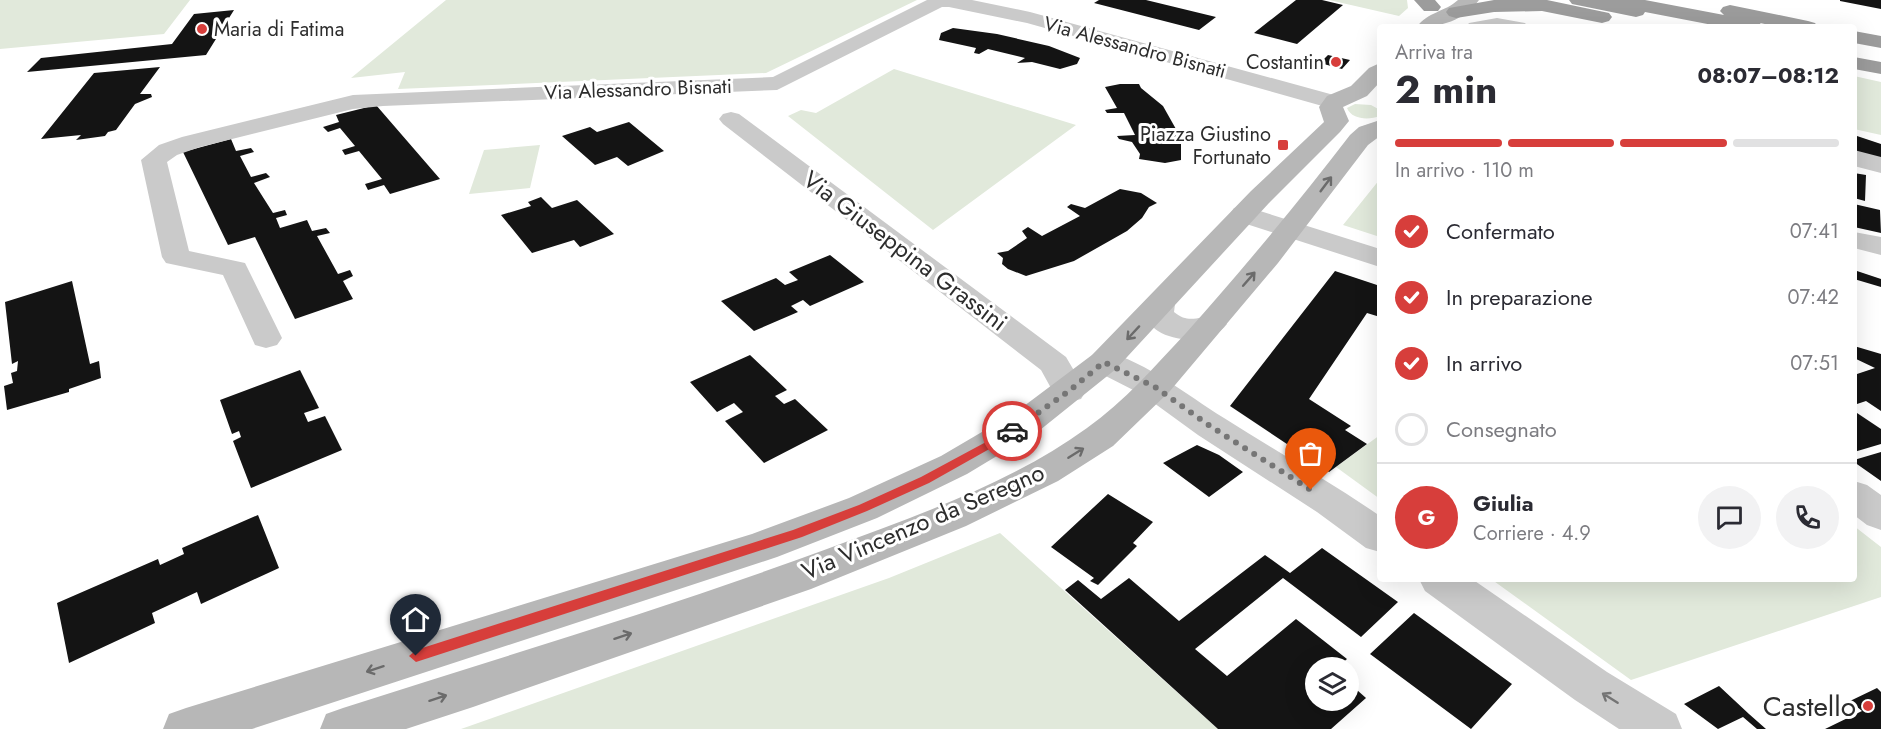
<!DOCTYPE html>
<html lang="it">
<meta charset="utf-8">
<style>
:root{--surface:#fff;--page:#f2f2f3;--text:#2b2b33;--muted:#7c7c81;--line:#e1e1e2;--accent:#d73e3b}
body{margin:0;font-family:Jost,sans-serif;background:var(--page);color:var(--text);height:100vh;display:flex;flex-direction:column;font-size:22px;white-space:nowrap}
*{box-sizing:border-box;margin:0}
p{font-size:20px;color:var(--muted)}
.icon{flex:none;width:33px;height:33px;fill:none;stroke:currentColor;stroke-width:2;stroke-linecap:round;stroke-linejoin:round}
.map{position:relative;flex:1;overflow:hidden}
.panel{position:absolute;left:1377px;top:24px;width:480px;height:558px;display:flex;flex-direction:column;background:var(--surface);border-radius:6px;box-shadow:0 6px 24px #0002}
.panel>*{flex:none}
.fabs{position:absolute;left:1305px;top:657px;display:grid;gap:12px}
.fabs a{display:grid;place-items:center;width:54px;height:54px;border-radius:50%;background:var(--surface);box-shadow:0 6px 24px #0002;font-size:30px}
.pin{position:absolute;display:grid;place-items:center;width:51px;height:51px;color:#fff;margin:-62px -26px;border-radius:50% 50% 50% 0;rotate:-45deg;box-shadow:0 0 6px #0007}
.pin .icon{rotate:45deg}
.courier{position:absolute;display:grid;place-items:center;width:60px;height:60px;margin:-30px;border:4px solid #d73e3b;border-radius:50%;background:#fff;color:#222;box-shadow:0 2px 8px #0007}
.summary em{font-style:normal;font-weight:700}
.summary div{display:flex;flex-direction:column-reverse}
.summary{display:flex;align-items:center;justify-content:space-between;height:102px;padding:0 18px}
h1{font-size:39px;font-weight:700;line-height:45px}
.bar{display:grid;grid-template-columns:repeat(4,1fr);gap:9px 6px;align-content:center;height:72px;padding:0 18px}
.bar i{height:8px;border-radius:4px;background:var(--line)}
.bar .current{background:var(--accent)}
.bar p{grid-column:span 4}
.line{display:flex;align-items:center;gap:15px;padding:0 18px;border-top:2px solid var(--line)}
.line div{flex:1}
.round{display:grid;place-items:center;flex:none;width:63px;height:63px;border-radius:32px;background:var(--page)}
ol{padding:0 18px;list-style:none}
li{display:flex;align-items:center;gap:18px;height:66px}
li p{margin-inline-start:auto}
li .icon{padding:6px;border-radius:50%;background:var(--accent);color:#fff;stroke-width:4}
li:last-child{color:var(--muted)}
li i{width:33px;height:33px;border:3px solid var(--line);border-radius:50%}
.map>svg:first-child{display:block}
</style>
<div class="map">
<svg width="1881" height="729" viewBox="0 0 1881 729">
<rect width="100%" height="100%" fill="#fff"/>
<path fill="#e1e9db" d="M0,0H190L164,34L0,49Z
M446,0H917L766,73L398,89L405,72L351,78Z
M1329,0H1407L1408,8L1399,16Z
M894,69L1076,125L933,230L788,116L801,110L816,113Z
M1854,76L1881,82V135L1854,129Z
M1355,104L1371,105L1380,110V116C1369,120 1352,120 1347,108Z
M540,145L530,188L469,194L484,150Z
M1380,179V237L1343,225Z
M1380,435V499L1336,467Z
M1854,526L1881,547V597L1631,680L1491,579H1854Z
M1000,533L1218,729H461L889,578Z"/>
<path fill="#141414" d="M1099,0H1146L1216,17L1199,30L1094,3Z
M1296,0H1322L1343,5L1297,44L1254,33Z
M1840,0H1881V9L1840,1Z
M234,10L206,55L27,72L41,58L172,44L194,14Z
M953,28L997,34L1049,46L1080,58L1077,64L1060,69L1032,62L1017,63L1025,58L988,49L979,54L974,53L976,48L939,40L941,33Z
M1328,55L1350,60L1342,69L1320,63Z
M160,67L140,94H151L152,97L135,104L116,130L108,132L105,136L76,140L81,135L41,139L94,73Z
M1120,84H1139L1141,88L1163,106L1181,138V160L1165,163L1139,159L1140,154L1132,142L1119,139L1117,136L1135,135L1124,113H1107L1105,110L1117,108L1105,87Z
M376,105L440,179L390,194L384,185L368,190L365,184L382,179L359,151L345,155L342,150L355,146L340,128L328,132L323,127L339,122L336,115Z
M629,122L664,151L628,166L617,157L595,165L562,136L590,127L597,132Z
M1854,135L1881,144V159L1854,152Z
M231,139L236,151L251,148L254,152L240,156L251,177L266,173L270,177L254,183L273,213L285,210L287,215L276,218L280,228L307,220L312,231L326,228L330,233L317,236L338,274L350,270L353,276L343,281L353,299L295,319L255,237L228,245L183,152Z
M1854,173L1866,175L1865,201L1854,198Z
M1120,189L1141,193L1157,203L1149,207L1142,218L1127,231L1074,261L1026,276L1008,269L1002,264L1003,258L997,253L1008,251L1027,238L1022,231L1028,227L1042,236L1080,216L1067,207L1071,204L1085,208Z
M541,197L552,208L577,200L614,234L580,247L574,240L532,253L501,215L531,206L528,202Z
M1854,204L1880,210L1881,233L1854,227Z
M830,255L864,282L810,306L803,300L791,306L798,312L754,331L721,301L776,278L785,285L798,280L789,272Z
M1854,270L1881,279V287L1854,279Z
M1335,271L1380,286V317L1367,313L1309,399L1351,426L1345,430L1367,444L1329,472L1230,406Z
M72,281L90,364L99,361L101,378L69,389V392L7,410L4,386L13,383L11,373L17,371L18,361L12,364L5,302Z
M1854,346L1881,354V411L1866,401L1854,405V375L1875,368L1854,358Z
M750,355L787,390L775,396L784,404L795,399L828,430L764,463L725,421L743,412L734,403L717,412L690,382Z
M300,370L319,408L304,413L308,422L325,416L342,450L251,488L233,441L241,437L239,431L232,434L220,400Z
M1854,411L1881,429V444L1854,452Z
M1197,445L1219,455L1243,472L1209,497L1163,463Z
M1881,452V481L1854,462V460Z
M1108,494L1153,522L1133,543L1137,546L1098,585L1090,581L1094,578L1051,547Z
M258,515L279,568L201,604L197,592L152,613L155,623L69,663L57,603L158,559L160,565L184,554L182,548Z
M1322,548L1398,602L1361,637L1283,578L1195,649L1227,676L1296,619L1347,659L1337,668H1316V700H1348V682L1366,698L1331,729H1218L1065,590L1078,580L1101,599L1129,578L1179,621L1265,555L1290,573Z
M1414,613L1512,684L1471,729L1370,654Z
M1719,686L1749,714L1766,729H1757L1743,717L1718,729L1684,704Z
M1877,688L1881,692V729H1825L1862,711L1850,701Z"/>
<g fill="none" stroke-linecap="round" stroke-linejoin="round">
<path fill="#cacaca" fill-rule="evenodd" d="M927,0H972L1030,12L1341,97L1344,102L1341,107L1333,109L1027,23L949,7H942L777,90L383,106L353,109L200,147L177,155L167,162L189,251L245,263L282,338L277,345L266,348L255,345L223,275L166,263L162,257L141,160L159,145L182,137L353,95L773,77Z
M1497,18L1525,23L1528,27H1466L1469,23Z
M731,112L739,114L1066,357L1086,391L1081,399L1069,402L1057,399L1041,370L723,124L719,119L723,114Z
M1854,150L1881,157V173L1854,166Z
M1244,206L1380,249V267L1234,220L1230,214L1234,208Z
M1854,232L1881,237V255L1854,248Z
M1160,295L1171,297L1175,304L1174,312C1192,327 1202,312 1222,317L1227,324C1213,344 1177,343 1158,331C1151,327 1147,319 1142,313L1149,297Z
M1104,351C1149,363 1185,394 1224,418C1276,451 1329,481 1380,516V552L1366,548L1317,512L1198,435L1143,395L1092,369L1088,362L1092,355Z
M1854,481L1867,485L1881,495V530L1867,525L1854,515Z
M1419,579H1472L1607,672L1676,714L1682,729H1619L1575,700L1425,591Z"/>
<path fill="#b7b7b7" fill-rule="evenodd" d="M1458,0H1479C1464,21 1440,27 1417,27C1427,12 1445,12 1458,0Z
M1380,63V82L1367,96L1343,107L1349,121L1340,132L1269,203L1116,369L1040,430L967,474L877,518L777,557L252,729H163L169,714L186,708L752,534L849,498L941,456L1016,412L1092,355L1251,191L1324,122L1319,107L1327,96L1351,86L1369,68Z
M1380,120V136L1368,145L1278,263L1170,391L1113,446L1058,481L966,526L811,589L473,707L406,729H320L326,714L343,708C505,656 667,608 827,549C915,516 1010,484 1087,428C1124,402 1155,366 1186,333C1243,269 1298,203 1350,135L1359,127Z"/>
<path fill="#9c9c9c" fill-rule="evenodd" d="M1414,0H1435L1441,7L1438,11H1424Z
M1494,0H1547L1609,13L1612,17L1609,21L1602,23L1542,11L1494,12L1456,18L1449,16L1446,12L1449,8Z
M1569,0H1645L1724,15L1720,11L1723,7L1730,5L1808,21L1815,23L1818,27H1779L1760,23L1763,27H1723L1645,12L1643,15L1636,17L1572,4Z
M1854,31L1881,36V48L1854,43Z
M1854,57L1881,62V74L1854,69Z"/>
</g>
<defs><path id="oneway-shaft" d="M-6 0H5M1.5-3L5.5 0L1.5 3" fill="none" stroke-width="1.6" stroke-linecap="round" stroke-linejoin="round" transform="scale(1.5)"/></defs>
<g stroke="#6b6b6b">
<use href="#oneway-shaft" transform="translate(1326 184) rotate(-53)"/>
<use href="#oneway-shaft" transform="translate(1249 279) rotate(-49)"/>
<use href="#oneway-shaft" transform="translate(1133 333) rotate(133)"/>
<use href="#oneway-shaft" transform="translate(1076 453) rotate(-32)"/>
<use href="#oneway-shaft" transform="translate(623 636) rotate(-18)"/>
<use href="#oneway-shaft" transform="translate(375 669) rotate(162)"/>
<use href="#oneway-shaft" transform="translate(438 698) rotate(-18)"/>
</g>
<use stroke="#747474" href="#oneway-shaft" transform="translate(1610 698) rotate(-148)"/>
<path fill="#d73e3b" d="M1012,428L1017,431L1016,434L929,483L867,511L802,537L416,662L409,656L416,650L793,530L859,505L921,477Z"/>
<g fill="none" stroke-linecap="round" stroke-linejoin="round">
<path stroke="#767676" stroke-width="6" stroke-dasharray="0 10.8" d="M1012,431L1069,391L1104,362L1155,387L1210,426L1311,490"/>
</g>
<g fill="#d73e3b" stroke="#fff" stroke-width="2">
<circle cx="202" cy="29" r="6"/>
<circle cx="1336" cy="62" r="6"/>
<rect x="1277" y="139" width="12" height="12" rx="3"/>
<circle cx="1868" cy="706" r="6"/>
</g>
<g text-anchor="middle" stroke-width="6" stroke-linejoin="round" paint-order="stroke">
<g font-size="20" fill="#2d2d2d" stroke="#fff" text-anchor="end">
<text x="214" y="36" text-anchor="start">Maria di Fatima</text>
<text x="1324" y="69">Costantin</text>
<text x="1271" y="141">Piazza Giustino<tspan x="1271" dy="23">Fortunato</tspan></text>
</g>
<g font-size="20" fill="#2d2d2d" stroke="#fff">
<text transform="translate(1135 47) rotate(15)" y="7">Via Alessandro Bisnati</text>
<text transform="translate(638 89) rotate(-2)" y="7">Via Alessandro Bisnati</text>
</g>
<g font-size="24" fill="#2d2d2d" stroke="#fff">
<text transform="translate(905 251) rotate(37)" y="8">Via Giuseppina Grassini</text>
<text transform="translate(923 522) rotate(-23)" y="8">Via Vincenzo da Seregno</text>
</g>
<g font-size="28" fill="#2d2d2d" stroke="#fff" text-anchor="end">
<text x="1856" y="716">Castello</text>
</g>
</g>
</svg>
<div class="fabs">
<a><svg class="icon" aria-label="layers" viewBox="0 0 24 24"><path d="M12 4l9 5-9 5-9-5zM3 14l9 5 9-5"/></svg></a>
</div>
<div class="pin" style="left:1311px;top:490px;background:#ea580c"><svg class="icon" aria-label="bag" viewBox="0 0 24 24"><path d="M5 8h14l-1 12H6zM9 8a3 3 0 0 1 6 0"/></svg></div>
<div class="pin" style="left:416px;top:656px;background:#1f2937"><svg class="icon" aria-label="home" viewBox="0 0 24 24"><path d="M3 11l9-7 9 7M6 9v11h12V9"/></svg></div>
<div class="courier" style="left:1012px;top:431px"><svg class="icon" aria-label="car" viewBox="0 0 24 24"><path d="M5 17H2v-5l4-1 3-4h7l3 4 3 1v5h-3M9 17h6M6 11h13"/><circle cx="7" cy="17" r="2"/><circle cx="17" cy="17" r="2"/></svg></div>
<section class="panel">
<div class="summary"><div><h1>2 min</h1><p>Arriva tra</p></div><em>08:07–08:12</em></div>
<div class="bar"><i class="current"></i><i class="current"></i><i class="current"></i><i></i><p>In arrivo · 110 m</p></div>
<ol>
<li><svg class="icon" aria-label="check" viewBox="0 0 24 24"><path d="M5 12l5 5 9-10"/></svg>Confermato<p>07:41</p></li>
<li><svg class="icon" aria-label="check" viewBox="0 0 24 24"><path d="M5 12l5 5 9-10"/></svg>In preparazione<p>07:42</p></li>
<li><svg class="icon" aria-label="check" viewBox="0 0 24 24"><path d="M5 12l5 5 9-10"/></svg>In arrivo<p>07:51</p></li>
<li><i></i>Consegnato</li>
</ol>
<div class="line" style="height:108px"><b class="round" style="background:var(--accent);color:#fff">G</b><div><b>Giulia</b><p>Corriere · 4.9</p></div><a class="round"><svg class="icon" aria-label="chat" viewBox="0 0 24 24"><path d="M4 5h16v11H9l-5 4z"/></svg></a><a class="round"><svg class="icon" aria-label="phone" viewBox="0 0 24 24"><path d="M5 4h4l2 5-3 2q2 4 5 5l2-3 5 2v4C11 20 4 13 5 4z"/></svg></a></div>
</section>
</div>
